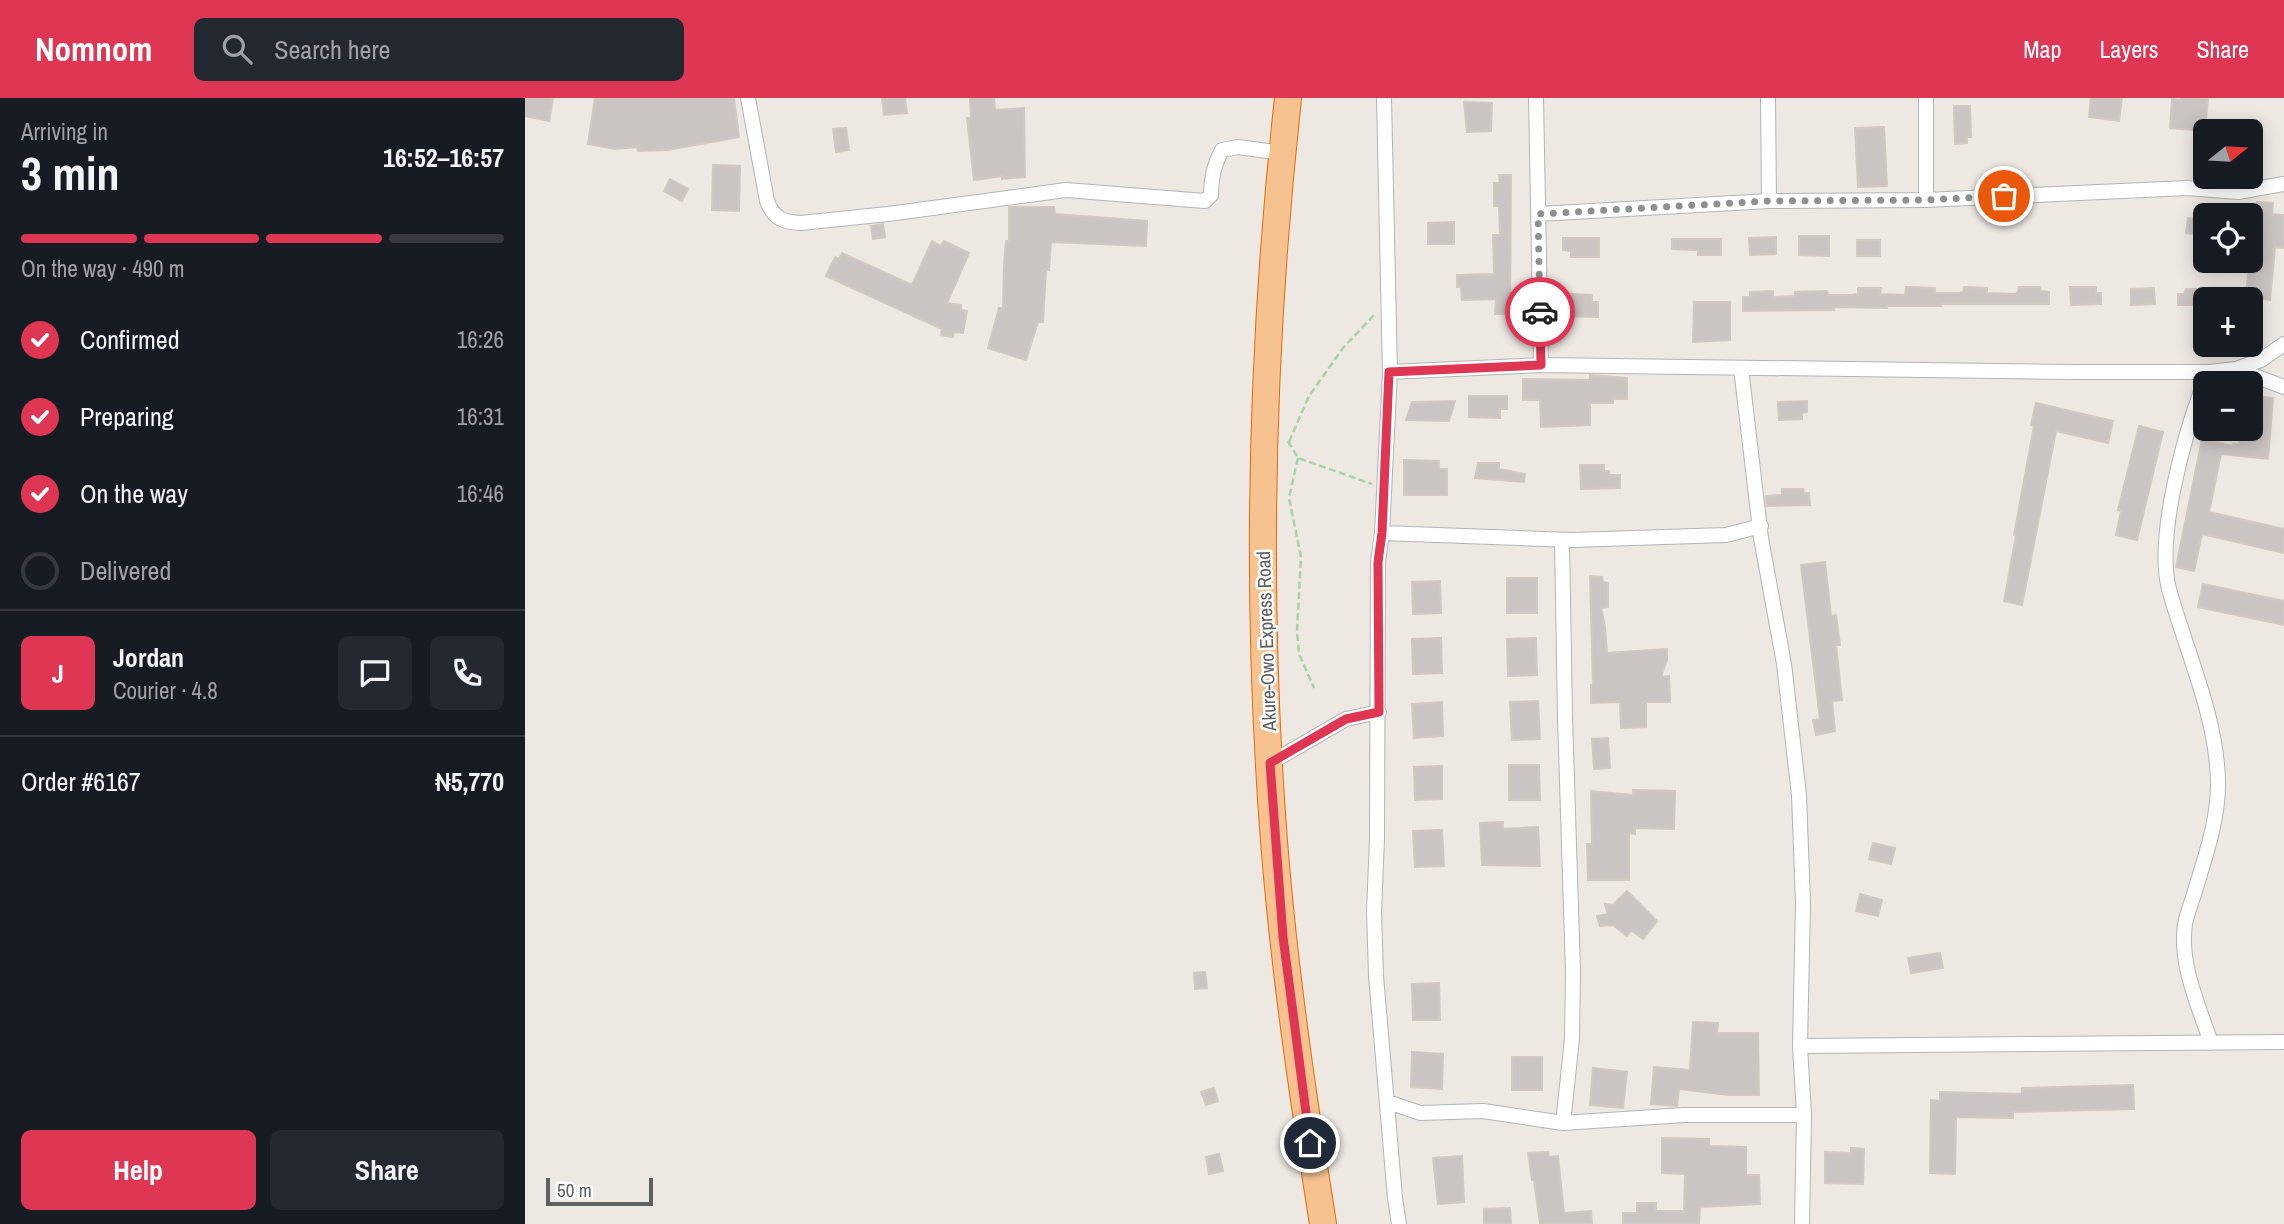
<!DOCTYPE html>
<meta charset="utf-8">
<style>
:root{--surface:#171b24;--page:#242831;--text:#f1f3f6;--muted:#9ea1a6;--line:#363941;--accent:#df3654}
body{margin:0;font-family:"Archivo Narrow",sans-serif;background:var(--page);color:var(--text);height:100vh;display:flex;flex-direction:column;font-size:26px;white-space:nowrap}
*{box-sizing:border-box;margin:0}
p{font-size:23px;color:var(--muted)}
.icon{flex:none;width:38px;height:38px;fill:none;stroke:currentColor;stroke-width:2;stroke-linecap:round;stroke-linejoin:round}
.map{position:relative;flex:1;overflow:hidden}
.side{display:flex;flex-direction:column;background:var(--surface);width:525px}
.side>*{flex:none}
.needle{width:46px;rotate:72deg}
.fabs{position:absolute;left:1668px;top:21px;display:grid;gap:14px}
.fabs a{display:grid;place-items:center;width:70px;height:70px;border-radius:10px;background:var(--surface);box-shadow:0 4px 18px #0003;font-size:35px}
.scale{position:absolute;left:21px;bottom:18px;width:107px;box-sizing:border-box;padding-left:7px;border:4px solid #5b6062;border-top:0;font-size:19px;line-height:24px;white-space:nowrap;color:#5b6062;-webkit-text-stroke:5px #fff;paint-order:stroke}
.pin{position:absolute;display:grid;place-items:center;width:60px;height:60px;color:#fff;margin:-30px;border:4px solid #fff;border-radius:50%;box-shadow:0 2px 7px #0007}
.courier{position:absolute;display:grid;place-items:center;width:70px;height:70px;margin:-35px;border:5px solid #df3654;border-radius:50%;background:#fff;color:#222;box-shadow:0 2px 9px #0007}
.overview em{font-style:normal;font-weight:700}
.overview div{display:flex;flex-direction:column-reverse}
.overview{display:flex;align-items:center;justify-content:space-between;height:119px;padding:0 21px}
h1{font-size:46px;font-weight:700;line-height:52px}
.bar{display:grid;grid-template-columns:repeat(4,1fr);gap:10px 7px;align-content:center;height:84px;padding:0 21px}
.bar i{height:9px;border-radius:5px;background:var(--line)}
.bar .on{background:var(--accent)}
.bar p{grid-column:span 4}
.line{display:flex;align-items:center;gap:18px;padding:0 21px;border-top:2px solid var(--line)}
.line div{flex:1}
.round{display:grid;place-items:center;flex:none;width:74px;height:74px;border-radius:10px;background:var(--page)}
ol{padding:0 21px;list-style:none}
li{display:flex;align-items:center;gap:21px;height:77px}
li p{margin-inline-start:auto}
li .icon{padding:7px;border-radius:50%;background:var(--accent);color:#fff;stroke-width:4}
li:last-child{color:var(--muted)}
li i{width:38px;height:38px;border:4px solid var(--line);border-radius:50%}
.action{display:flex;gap:14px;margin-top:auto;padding:14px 21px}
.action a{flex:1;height:80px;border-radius:10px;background:var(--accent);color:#fff;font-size:28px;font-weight:700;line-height:80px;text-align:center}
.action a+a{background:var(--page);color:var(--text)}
header{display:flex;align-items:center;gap:42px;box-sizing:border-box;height:98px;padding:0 35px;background:var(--accent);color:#fff}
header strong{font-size:33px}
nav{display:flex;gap:38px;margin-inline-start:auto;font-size:24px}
.search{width:490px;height:63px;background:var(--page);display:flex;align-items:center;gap:18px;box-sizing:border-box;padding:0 24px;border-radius:10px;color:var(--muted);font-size:26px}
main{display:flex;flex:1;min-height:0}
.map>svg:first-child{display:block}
</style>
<header>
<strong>Nomnom</strong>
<div class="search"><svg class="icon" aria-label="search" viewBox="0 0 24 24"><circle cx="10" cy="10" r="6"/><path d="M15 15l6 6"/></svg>Search here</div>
<nav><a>Map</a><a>Layers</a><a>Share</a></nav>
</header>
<main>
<section class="side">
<div class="overview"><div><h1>3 min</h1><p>Arriving in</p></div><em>16:52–16:57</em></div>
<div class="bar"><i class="on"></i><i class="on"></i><i class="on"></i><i></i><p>On the way · 490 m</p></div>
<ol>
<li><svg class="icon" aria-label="check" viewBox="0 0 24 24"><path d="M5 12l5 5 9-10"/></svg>Confirmed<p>16:26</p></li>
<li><svg class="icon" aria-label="check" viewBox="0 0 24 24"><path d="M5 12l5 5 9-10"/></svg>Preparing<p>16:31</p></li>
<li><svg class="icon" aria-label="check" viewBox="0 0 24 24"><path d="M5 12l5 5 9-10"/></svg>On the way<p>16:46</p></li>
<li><i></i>Delivered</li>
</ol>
<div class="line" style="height:126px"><b class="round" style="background:var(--accent);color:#fff">J</b><div><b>Jordan</b><p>Courier · 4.8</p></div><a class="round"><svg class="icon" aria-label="chat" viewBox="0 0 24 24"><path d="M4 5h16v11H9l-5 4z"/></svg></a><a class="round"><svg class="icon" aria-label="phone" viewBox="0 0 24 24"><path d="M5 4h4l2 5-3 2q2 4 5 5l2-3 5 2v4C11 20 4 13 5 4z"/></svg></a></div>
<div class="line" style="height:91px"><div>Order #6167</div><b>₦5,770</b></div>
<div class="action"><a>Help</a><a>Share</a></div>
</section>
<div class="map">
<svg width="1759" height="1126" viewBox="0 0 1759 1126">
<rect width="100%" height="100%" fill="#ede8e2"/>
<path fill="#cac5c2" stroke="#d1c8c1" stroke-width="2" d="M0,0H28L24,23L0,18Z
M70,0H209L214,39L143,52L113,53L112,49L90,51L63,46Z
M357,0H380L382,15L359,17Z
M445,0H469L470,12L499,10L500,79L477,81V78L449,82L442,20H446Z
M1566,0H1597L1594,23L1564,19Z
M1656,0H1683L1680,33L1645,30L1647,1L1655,2Z
M939,4L967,5L966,33L942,34Z
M1429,8H1445L1446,39H1442V45L1430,46Z
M1359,29L1362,88L1333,89L1330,30Z
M321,30L324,52L311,54L308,31Z
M188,67L215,68L214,113L187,112Z
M974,77H986L985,216H970L971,201L937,202L936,189H932V177L969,176L968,137H975L974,108H969V85H975Z
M145,81L163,91L157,103L139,93Z
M1732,104L1748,105L1747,116L1759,117V150L1750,149L1745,202L1721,199L1724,165H1727Z
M484,109H529L530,116L622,123L621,148L526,144L524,172H521L518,224H513L501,262L463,250L474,210H478L479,168L481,143H484Z
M1663,120L1680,122V137L1661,135Z
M929,124V146H903V125Z
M358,126L360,139L348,141L346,128Z
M1274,138H1304V158L1274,157Z
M1251,139V156L1225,157L1224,140Z
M1038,140H1074V159H1046V153L1038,152Z
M1147,141H1196V157H1173V152L1147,151Z
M1332,142H1355V158H1332Z
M407,143L416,148L419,143L444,155L422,205L436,207V212L442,213L438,235L429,234L428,239L416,237L417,231L301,178L310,159L314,161L317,155L387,187Z
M1381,189L1410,190V195H1434L1438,194L1439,189L1462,190V195L1490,196L1493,194L1494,189H1515L1516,193L1524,194V206H1416V208H1362V210L1308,209L1309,212L1218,213V199H1225V194L1248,193V199L1270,198V194L1302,193L1303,197H1326L1333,196V190H1356L1355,196L1380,197Z
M1545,189H1571V195H1576V206L1546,207Z
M1629,190L1630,206L1606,207V191Z
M1661,191H1680V207H1653V196H1659Z
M1046,196L1067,197V204H1073V219L1038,218V205H1046Z
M1169,204H1205V242L1168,244Z
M1065,277L1102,280V301H1088V305H1065V327L1016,329L1015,302H998V281L1065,282Z
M944,298H982V311H975V320L944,319Z
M1726,298L1748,300L1743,361L1696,356L1684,414L1759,431V455L1677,436L1669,473L1651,469L1677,341L1708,348V346H1714L1715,331H1726Z
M930,303L924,323L881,322L887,304Z
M1282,303V314L1277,315V321L1254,322L1253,304Z
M1511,305L1588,323L1583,345L1531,333L1497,507L1479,503L1491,438L1489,437L1509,328L1506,327Z
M1614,328L1638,334L1612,442L1591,437L1596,413L1593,412Z
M879,362L914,363V371H922V397H879Z
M953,365H974V371L1000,376L999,384L950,380Z
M1055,367H1079V373H1084L1085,377H1095V390L1056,391Z
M1257,391H1278L1279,395H1284L1285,407L1242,408L1241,398L1257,397Z
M1300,464L1306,518L1311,517L1315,547H1311L1317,602L1307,603L1310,633L1291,637L1288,622L1295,621L1276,467Z
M1065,478L1077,479L1078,484L1083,485V509L1076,510L1080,529L1082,555L1142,551V562L1136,579L1144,578L1145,604H1121V629L1096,630L1095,604L1066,605V587H1068Z
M982,480H1012V515H982Z
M915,483L916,515L888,516L887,484Z
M1678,486L1759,503V527L1673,509Z
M916,540L917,575L888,576L887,541Z
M1011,540L1012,577L983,578L982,541Z
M1013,603L1015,641L987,642L985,604Z
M917,604L918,638L889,640L887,606Z
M1083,640L1085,670L1069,671L1067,641Z
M984,667H1014L1015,702H984Z
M917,668V701L890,702L889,669Z
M1108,692L1150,693L1149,731L1110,730V736L1104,735V782H1063L1062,746H1067L1066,693L1108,697Z
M978,724V731L1013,729L1015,768L957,767L955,725Z
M917,732L919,768L890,769L888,733Z
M1348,745L1370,750L1366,766L1344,761Z
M1102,793L1132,823L1118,841L1106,832L1102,838L1088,827L1075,828L1072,818L1083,816L1080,806L1088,807Z
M1335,796L1357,802L1353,818L1331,813Z
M1415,855L1418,870L1386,875L1383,860Z
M680,874L682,890L670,891L669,875Z
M914,885L915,922H888L887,886Z
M1168,924L1193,925L1192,935H1233L1234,997H1204L1154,991L1152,1008L1126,1006L1129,969L1165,972Z
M887,954L918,956L917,991L886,989Z
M987,959H1017V992H987Z
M1068,970L1102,974L1098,1010L1065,1007Z
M1608,987L1609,1011L1488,1014V1020L1431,1019L1430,1076L1405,1075L1406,1002L1415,1003V994L1497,996V990Z
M689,990L693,1003L681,1007L676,994Z
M1137,1040L1184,1041V1048L1221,1049V1077H1234L1235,1106L1175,1109L1174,1126H1098V1115H1112V1105H1131V1113H1159L1160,1076L1137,1075Z
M1326,1050L1339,1051L1338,1086L1300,1085V1054L1326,1055Z
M1023,1054L1024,1059L1033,1058L1039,1115L1066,1113L1067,1126H1015L1009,1082H1007L1003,1055Z
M694,1056L698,1073L684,1076L681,1059Z
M937,1058L939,1104L913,1106L908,1060Z
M985,1110L986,1126H959V1111Z"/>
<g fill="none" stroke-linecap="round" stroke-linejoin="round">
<defs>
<path id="street" d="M223,0L242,103C249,121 258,124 276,125L363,116L541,92L680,103L686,97C686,81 689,66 697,52L713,49L757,55
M859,0L865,274L857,435L853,464L852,741L849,813L851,878L870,1100L874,1126
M1011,0L1016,267
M1243,0L1244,103
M1401,102V0
M1013,116L1244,103L1401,102L1662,90L1713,94L1759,86
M1759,246L1736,262L1711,271L1759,289
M1216,270L1236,440L1259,566L1274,697L1278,805L1275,948L1279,1017L1277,1126
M865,274L1016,267L1551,274H1684L1711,271
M1684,274C1662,325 1630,437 1644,491C1661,553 1691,616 1693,682C1694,721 1680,759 1669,796C1666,806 1662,816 1660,826C1654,867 1674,908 1686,945
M857,435L1047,442L1201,437L1236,428
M1037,442L1040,619L1048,874L1047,941L1038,1025
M745,665L821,621L854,614
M1275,948L1759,944
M863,1004L895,1015L958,1013L1038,1025L1159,1017H1279"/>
<path id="highway" d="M763,0C736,246 730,496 749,743C759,871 778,999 798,1126"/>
</defs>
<use href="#street" stroke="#b0b5b7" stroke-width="16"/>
<use href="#highway" stroke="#e2690d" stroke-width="28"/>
<path stroke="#a4d4a4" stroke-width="2.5" stroke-dasharray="7 3.5" stroke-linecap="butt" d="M763,343L773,360L847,386
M764,344L784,298L818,250L849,217
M773,360L764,400L776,459L772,533L774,556L789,590"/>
<use href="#street" stroke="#fff" stroke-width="14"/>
<use href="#highway" stroke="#f6c290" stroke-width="26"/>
</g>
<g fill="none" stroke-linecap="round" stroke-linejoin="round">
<path stroke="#8e908f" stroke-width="7" stroke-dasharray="0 12.6" d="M1015,214L1013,116L1244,103L1401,102L1479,98"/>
<path stroke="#df3654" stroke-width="9" d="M785,1045L758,839L745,665L821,621L854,614L853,464L857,435L864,274L1016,267L1015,214"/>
</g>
<g text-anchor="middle" stroke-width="5" stroke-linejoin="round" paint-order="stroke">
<g font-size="19" fill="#5b6062" stroke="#fff">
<text transform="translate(741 543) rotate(-92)" y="7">Akure-Owo Express Road</text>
</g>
</g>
</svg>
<div class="fabs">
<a><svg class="needle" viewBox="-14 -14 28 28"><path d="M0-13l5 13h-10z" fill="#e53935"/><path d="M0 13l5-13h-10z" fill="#9ea1a6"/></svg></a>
<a><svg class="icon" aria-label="locate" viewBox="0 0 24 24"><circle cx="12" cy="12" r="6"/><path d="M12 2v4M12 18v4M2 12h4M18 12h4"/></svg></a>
<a>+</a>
<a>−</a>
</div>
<div class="scale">50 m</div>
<div class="pin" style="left:1479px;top:98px;background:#ea580c"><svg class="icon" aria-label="bag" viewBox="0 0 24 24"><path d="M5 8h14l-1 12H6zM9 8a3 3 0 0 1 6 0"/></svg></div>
<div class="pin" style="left:785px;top:1045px;background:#1f2937"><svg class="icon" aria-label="home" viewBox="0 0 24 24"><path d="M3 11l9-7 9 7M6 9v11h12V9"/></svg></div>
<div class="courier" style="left:1015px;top:214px"><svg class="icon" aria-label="car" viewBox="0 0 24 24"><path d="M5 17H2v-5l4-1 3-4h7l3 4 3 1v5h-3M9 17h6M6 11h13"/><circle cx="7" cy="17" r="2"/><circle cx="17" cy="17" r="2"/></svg></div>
</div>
</main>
